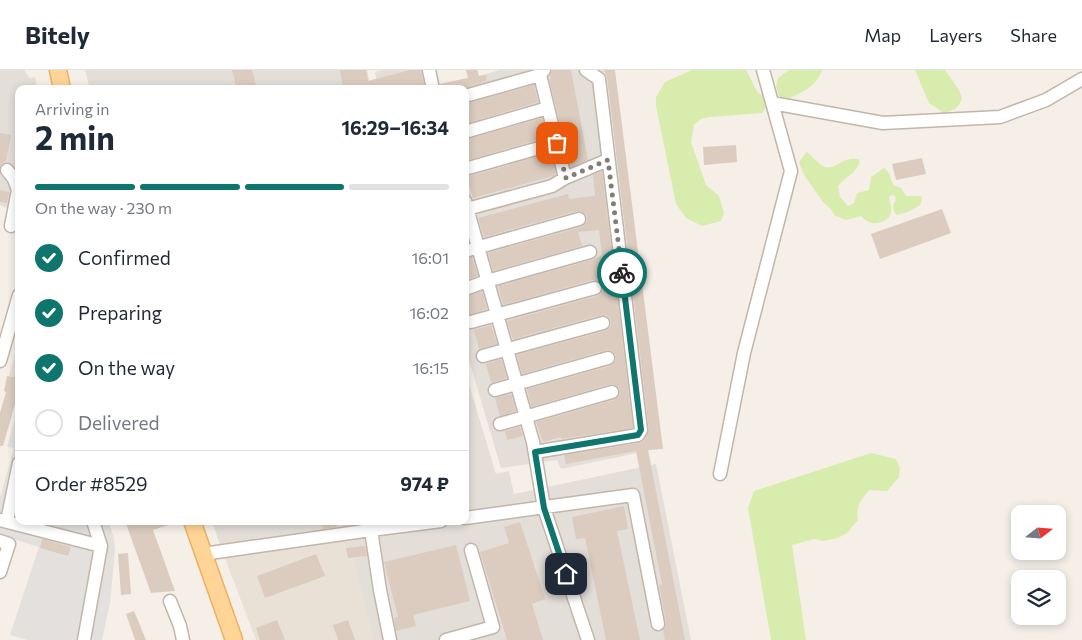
<!DOCTYPE html>
<meta charset="utf-8">
<style>
:root{--surface:#fff;--page:#f2f2f3;--text:#1f2937;--muted:#747a83;--line:#e0e1e3;--accent:#0f766e}
body{margin:0;font-family:Commissioner,sans-serif;background:var(--page);color:var(--text);height:100vh;display:flex;flex-direction:column;font-size:19px;white-space:nowrap}
*{box-sizing:border-box;margin:0}
p{font-size:16px;color:var(--muted)}
.icon{flex:none;width:28px;height:28px;fill:none;stroke:currentColor;stroke-width:2;stroke-linecap:round;stroke-linejoin:round}
.map{position:relative;flex:1;overflow:hidden}
.drawer{position:absolute;left:15px;top:15px;width:454px;height:440px;display:flex;flex-direction:column;background:var(--surface);border-radius:10px;box-shadow:0 2px 8px #0003}
.drawer>*{flex:none}
.needle{width:32px;rotate:73deg}
.controls{position:absolute;left:1011px;top:435px;display:grid;gap:10px}
.controls a{display:grid;place-items:center;width:55px;height:55px;border-radius:10px;background:var(--surface);box-shadow:0 2px 8px #0003;font-size:25px}
.pin{position:absolute;display:grid;place-items:center;width:42px;height:42px;color:#fff;margin:-21px;border-radius:10px;box-shadow:0 2px 8px #0006}
.courier{position:absolute;display:grid;place-items:center;width:50px;height:50px;margin:-25px;border:4px solid #0f766e;border-radius:50%;background:#fff;color:#222;box-shadow:0 1px 6px #0007}
.overview em{font-style:normal;font-weight:700}
.overview div{display:flex;flex-direction:column-reverse}
.overview{display:flex;align-items:center;justify-content:space-between;height:85px;padding:0 20px}
h1{font-size:32px;font-weight:700;line-height:38px}
.bar{display:grid;grid-template-columns:repeat(4,1fr);gap:8px 5px;align-content:center;height:60px;padding:0 20px}
.bar i{height:6px;border-radius:4px;background:var(--line)}
.bar .on{background:var(--accent)}
.bar p{grid-column:span 4}
.line{display:flex;align-items:center;gap:12px;padding:0 20px;border-top:1px solid var(--line)}
.line div{flex:1}
ol{padding:0 20px;list-style:none}
li{display:flex;align-items:center;gap:15px;height:55px}
li p{margin-inline-start:auto}
li .icon{padding:5px;border-radius:50%;background:var(--accent);color:#fff;stroke-width:4}
li:last-child{color:var(--muted)}
li i{width:28px;height:28px;border:2px solid var(--line);border-radius:50%}
header{display:flex;align-items:center;gap:30px;box-sizing:border-box;height:70px;padding:0 25px;background:var(--surface);border-bottom:1px solid var(--line)}
header strong{font-size:24px}
nav{display:flex;gap:28px;margin-inline-start:auto;font-size:18px}
.map>svg:first-child{display:block}
</style>
<header>
<strong>Bitely</strong>
<nav><a>Map</a><a>Layers</a><a>Share</a></nav>
</header>
<div class="map">
<svg width="1082" height="570" viewBox="0 0 1082 570">
<rect width="100%" height="100%" fill="#f5efe8"/>
<path fill="#e9e1d5" d="M19,268V308L9,306Z
M322,451H336L338,460L346,478L348,488L353,487L373,570H256L220,475L323,462Z"/>
<path fill="#e4ded9" d="M0,0H24L30,8L35,7L37,19H19V143L0,135Z
M85,0H367L371,19H90Z
M382,0H432L437,15L468,8L466,0H477L479,6L500,0H604L652,380L561,399L557,390L501,398L465,277V19H378L375,2Z
M465,301L496,404L509,401L514,424L656,394L691,570H373L353,488H348L346,478L338,460L336,451H465Z
M212,451H322L323,462L220,475Z"/>
<path fill="#d8edad" d="M692,0H746L758,23L766,27L767,36L762,43L710,47L701,49L694,55L691,72L706,115L719,126L724,143L721,151L702,156L686,148L676,134L656,36V27L665,12Z
M789,0H822C817,17 800,23 786,30L779,26L776,17L778,8Z
M915,0H945L959,20L962,28C959,38 955,40 944,43L929,33Z
M807,82C812,86 819,94 823,96C835,102 843,85 858,89L860,91C856,104 846,106 838,116L840,127L848,136L854,133L857,123L869,120L871,107L884,98C895,106 887,115 901,118L906,126H921L922,129L920,135L910,141L897,145C891,140 893,134 896,129L895,126L892,125L889,127C890,132 892,138 891,143C889,152 874,156 867,151C865,150 862,147 861,146L846,150L834,145L831,139L823,132L804,105L799,92L805,84Z
M871,383L896,389L900,398L899,407L887,421L869,420C860,432 856,435 858,450L847,463L838,468L823,471L814,469L792,475L806,570H771L748,438L754,421Z"/>
<path fill="#e3e0dd" d="M14,352L19,353V451H108L114,468L115,481L110,533L102,570H27L10,565L39,477L0,465V428L14,378L7,377Z"/>
<path fill="#dbccbf" d="M232,0H252L257,19H237Z
M340,0H366L368,11L410,0H421L425,19H343Z
M466,0H477L479,6L486,5L487,11L462,19H441L440,14L468,8Z
M552,0H571L588,90L571,97L549,9H551L550,5Z
M604,0H615L663,379L648,380L685,570H665L663,560L665,557L666,552L659,515L662,514L636,381L566,394L564,385L640,373L645,369L649,360L607,8Z
M534,15L538,32L465,54V34Z
M542,48L547,67L465,91V70Z
M0,63L11,65L6,92L2,93L0,96Z
M736,75L737,92L704,95L703,77Z
M551,83L556,104L553,106L473,128L467,107Z
M922,88L926,104L896,110L892,94Z
M602,101L633,358L561,369V367L543,372L536,352L614,330L617,328L620,324V319L614,314H610L531,337L527,319L610,296L613,294L616,290V285L610,280H606L522,304L517,285L605,261L608,259L611,256V250L606,245H601L513,269L507,251L597,226L600,224L603,221V215L598,210H593L503,235L498,216L592,190L602,185L599,160L578,162L582,176L493,201L488,183L581,157L584,155L587,151V146L581,141H577L484,167L478,148L568,124L569,129L595,126L593,105Z
M0,120L9,122L7,133L0,132Z
M942,139L951,163L880,189L871,164Z
M472,187L478,206L465,210V189Z
M482,221L487,239L466,246L465,240V227Z
M491,255L497,274L479,279L474,260Z
M501,289L507,308L491,313L486,294Z
M7,306L19,308V320L3,376H0V343L6,322L4,321Z
M511,324L516,341L500,346L495,328Z
M520,357L523,366L507,370L505,361Z
M624,436L628,459L617,461L640,570H606L585,468L576,469L572,447Z
M125,451H175V453L153,460L175,521L151,523Z
M322,451H336L337,457L323,459Z
M520,452L545,529L532,534L543,570H507L480,482L509,473L504,457Z
M42,469L71,477L68,486L40,478Z
M456,475L470,531L413,545L416,556L396,561L394,548L398,547L384,492Z
M365,476L367,486L348,488L346,478Z
M128,483L131,524L121,525L118,484Z
M316,484L325,506L265,528L257,506Z
M134,541L146,570H135L133,564L126,544Z
M277,550L285,570H260L256,558Z
M348,550L355,570H338L333,555Z"/>
<g fill="none" stroke-linecap="round" stroke-linejoin="round">
<defs>
<path id="minor" d="M429,0L433,19
M544,0L540,5L565,108
M465,26L540,5
M772,33L883,53L1000,47L1046,30L1082,9
M465,62L548,38
M465,99L557,73
M7,100L14,109L18,120L11,156
M465,131L533,372L544,438L588,570
M467,139L552,116L565,108L608,90
M465,181L579,149
M465,219L487,211L590,182
M471,252L595,218
M483,286L603,253
M0,291L19,225
M495,320L608,288
M500,354L612,322
M535,382L638,365L641,360L599,9L586,0
M720,404L744,283L791,101L763,0
M465,448L633,425L658,554
M0,450L101,476
M7,451L19,393
M371,460L441,451
M0,471L9,474L0,502
M203,484L371,460L380,520L390,570
M170,531L180,556L183,570
M84,570L101,476L93,451
M446,570L493,557L471,480"/>
<path id="major" d="M58,0L62,19
M192,451L234,570"/>
</defs>
<use href="#minor" stroke="#c1b6a9" stroke-width="15"/>
<use href="#major" stroke="#eeb05d" stroke-width="19"/>
<use href="#minor" stroke="#fff" stroke-width="12"/>
<use href="#major" stroke="#ffd497" stroke-width="16"/>
</g>
<g fill="none" stroke-linecap="round" stroke-linejoin="round">
<path stroke="#857d74" stroke-width="5" stroke-dasharray="0 9" d="M557,73L566,108L608,90L622,203"/>
<path stroke="#0f766e" stroke-width="6" d="M566,504L544,438L535,382L638,365L641,360L622,203"/>
</g>
</svg>
<div class="controls">
<a><svg class="needle" viewBox="-14 -14 28 28"><path d="M0-13l5 13h-10z" fill="#e53935"/><path d="M0 13l5-13h-10z" fill="#747a83"/></svg></a>
<a><svg class="icon" aria-label="layers" viewBox="0 0 24 24"><path d="M12 4l9 5-9 5-9-5zM3 14l9 5 9-5"/></svg></a>
</div>
<div class="pin" style="left:557px;top:73px;background:#ea580c"><svg class="icon" aria-label="bag" viewBox="0 0 24 24"><path d="M5 8h14l-1 12H6zM9 8a3 3 0 0 1 6 0"/></svg></div>
<div class="pin" style="left:566px;top:504px;background:#1f2937"><svg class="icon" aria-label="home" viewBox="0 0 24 24"><path d="M3 11l9-7 9 7M6 9v11h12V9"/></svg></div>
<div class="courier" style="left:622px;top:203px"><svg class="icon" aria-label="bike" viewBox="0 0 24 24"><circle cx="6" cy="16" r="4"/><circle cx="18" cy="16" r="4"/><path d="M6 16l4-8h5l3 8M10 8l3 8H6M13 5h3"/></svg></div>
<section class="drawer">
<div class="overview"><div><h1>2 min</h1><p>Arriving in</p></div><em>16:29–16:34</em></div>
<div class="bar"><i class="on"></i><i class="on"></i><i class="on"></i><i></i><p>On the way · 230 m</p></div>
<ol>
<li><svg class="icon" aria-label="check" viewBox="0 0 24 24"><path d="M5 12l5 5 9-10"/></svg>Confirmed<p>16:01</p></li>
<li><svg class="icon" aria-label="check" viewBox="0 0 24 24"><path d="M5 12l5 5 9-10"/></svg>Preparing<p>16:02</p></li>
<li><svg class="icon" aria-label="check" viewBox="0 0 24 24"><path d="M5 12l5 5 9-10"/></svg>On the way<p>16:15</p></li>
<li><i></i>Delivered</li>
</ol>
<div class="line" style="height:65px"><div>Order #8529</div><b>974 ₽</b></div>
</section>
</div>
